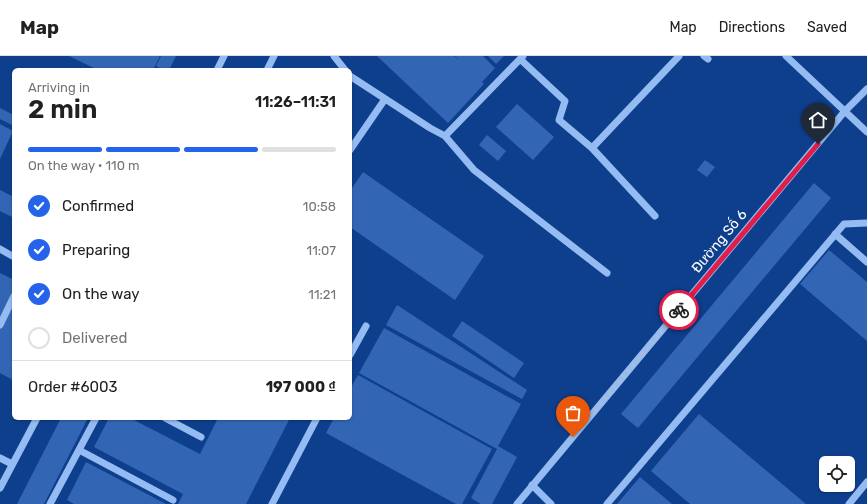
<!DOCTYPE html>
<meta charset="utf-8">
<style>
:root{--surface:#fff;--page:#f2f2f2;--text:#202124;--muted:#757577;--line:#e0e0e0;--accent:#2563eb}
body{margin:0;font-family:Rubik,sans-serif;background:var(--page);color:var(--text);height:100vh;display:flex;flex-direction:column;font-size:15px;white-space:nowrap}
*{box-sizing:border-box;margin:0}
p{font-size:13px;color:var(--muted)}
.icon{flex:none;width:22px;height:22px;fill:none;stroke:currentColor;stroke-width:2;stroke-linecap:round;stroke-linejoin:round}
.map{position:relative;flex:1;overflow:hidden}
.sheet{position:absolute;left:12px;top:12px;width:340px;height:352px;display:flex;flex-direction:column;background:var(--surface);border-radius:6px;box-shadow:0 1px 3px #0004}
.sheet>*{flex:none}
.buttons{position:absolute;left:819px;top:400px;display:grid;gap:8px}
.buttons a{display:grid;place-items:center;width:36px;height:36px;border-radius:6px;background:var(--surface);box-shadow:0 1px 3px #0004;font-size:20px}
.pin{position:absolute;display:grid;place-items:center;width:34px;height:34px;color:#fff;margin:-41px -17px;border-radius:50% 50% 50% 0;rotate:-45deg;box-shadow:0 0 4px #0007}
.pin .icon{rotate:45deg}
.courier{position:absolute;display:grid;place-items:center;width:40px;height:40px;margin:-20px;border:3px solid #e11d48;border-radius:50%;background:#fff;color:#222;box-shadow:0 1px 5px #0007}
.summary em{font-style:normal;font-weight:600}
.summary div{display:flex;flex-direction:column-reverse}
.summary{display:flex;align-items:center;justify-content:space-between;height:68px;padding:0 16px}
h1{font-size:26px;font-weight:600;line-height:30px}
.bar{display:grid;grid-template-columns:repeat(4,1fr);gap:6px 4px;align-content:center;height:48px;padding:0 16px}
.bar i{height:5px;border-radius:3px;background:var(--line)}
.bar .on{background:var(--accent)}
.bar p{grid-column:span 4}
.line{display:flex;align-items:center;gap:10px;padding:0 16px;border-top:1px solid var(--line)}
.line div{flex:1}
ol{padding:0 16px;list-style:none}
li{display:flex;align-items:center;gap:12px;height:44px}
li p{margin-inline-start:auto}
li .icon{padding:4px;border-radius:50%;background:var(--accent);color:#fff;stroke-width:4}
li:last-child{color:var(--muted)}
li i{width:22px;height:22px;border:2px solid var(--line);border-radius:50%}
header{display:flex;align-items:center;gap:24px;box-sizing:border-box;height:56px;padding:0 20px;background:var(--surface);border-bottom:1px solid var(--line)}
header strong{font-size:19px}
nav{display:flex;gap:22px;margin-inline-start:auto;font-size:14px}
.map>svg:first-child{display:block}
</style>
<header>
<strong>Map</strong>
<nav><a>Map</a><a>Directions</a><a>Saved</a></nav>
</header>
<div class="map">
<svg width="867" height="448" viewBox="0 0 867 448">
<rect width="100%" height="100%" fill="#0e3f8d"/>
<path fill="#3266b5" d="M69,0H160L153,14H98Z
M161,0H176L169,14H164L156,10Z
M377,0H454L460,5L455,0H483L495,12L482,26L484,28L448,67Z
M488,0H504L496,8Z
M517,48L554,81L533,104L496,71Z
M0,52L14,59V70L0,63Z
M0,68L13,75L0,103Z
M487,79L506,95L498,105L479,89Z
M705,104L715,111L707,121L697,114Z
M363,116L484,200L455,244L350,171V135Z
M814,127L831,142L638,372L621,358Z
M0,134L14,141V162L0,155Z
M829,194L867,226V285L800,228Z
M0,217L14,224V238L0,266Z
M14,244V323L13,324L0,317V272Z
M397,249L527,334L522,343L386,269Z
M462,265L524,307L514,322L452,280Z
M384,272L521,348L498,390L517,401L492,448H481L471,442L497,393L359,317Z
M358,319L492,393L462,448H456L326,377L334,362H350V333Z
M699,358L806,448H690L651,415Z
M61,362H88L44,448H17Z
M109,362H130L200,398L217,364L213,362H290L246,448H178L183,438L94,391Z
M86,406L166,448H74L67,444Z
M640,421L672,448H617Z"/>
<g fill="none" stroke-linecap="round" stroke-linejoin="round">
<path stroke="#95bbf3" stroke-width="7" d="M334,0L345,14
M704,0L708,3
M786,0L867,76
M520,3L565,45L559,64L592,92L655,160
M217,14L224,0
M267,14L274,0
M350,20L430,72L445,80L523,0
M445,80L474,114L607,217
M592,92L679,0
M350,94L385,43
M835,178L867,206
M0,193L14,201
M0,269L14,240
M350,299L366,270
M165,362L201,381
M79,394L173,444
M0,402L12,408
M532,429L551,448
M0,432L37,362
M50,448L96,362
M272,448L317,362
M517,448L845,55L867,33
M607,448L844,168L867,167
M849,448L867,426"/>
</g>
<g fill="none" stroke-linecap="round" stroke-linejoin="round">
<path stroke="#abbcd7" stroke-width="4" stroke-dasharray="0 7.2" d="M573,381L679,254"/>
<path stroke="#e11d48" stroke-width="5" d="M679,254L818,88"/>
</g>
<g text-anchor="middle" stroke-width="3" stroke-linejoin="round" paint-order="stroke">
<g font-size="14" fill="#fff" stroke="#0e3f8d">
<text transform="translate(719 185) rotate(-50)" y="5">Đường Số 6</text>
</g>
</g>
</svg>
<div class="buttons">
<a><svg class="icon" aria-label="locate" viewBox="0 0 24 24"><circle cx="12" cy="12" r="6"/><path d="M12 2v4M12 18v4M2 12h4M18 12h4"/></svg></a>
</div>
<div class="pin" style="left:573px;top:381px;background:#ea580c"><svg class="icon" aria-label="bag" viewBox="0 0 24 24"><path d="M5 8h14l-1 12H6zM9 8a3 3 0 0 1 6 0"/></svg></div>
<div class="pin" style="left:818px;top:88px;background:#1f2937"><svg class="icon" aria-label="home" viewBox="0 0 24 24"><path d="M3 11l9-7 9 7M6 9v11h12V9"/></svg></div>
<div class="courier" style="left:679px;top:254px"><svg class="icon" aria-label="bike" viewBox="0 0 24 24"><circle cx="6" cy="16" r="4"/><circle cx="18" cy="16" r="4"/><path d="M6 16l4-8h5l3 8M10 8l3 8H6M13 5h3"/></svg></div>
<section class="sheet">
<div class="summary"><div><h1>2 min</h1><p>Arriving in</p></div><em>11:26–11:31</em></div>
<div class="bar"><i class="on"></i><i class="on"></i><i class="on"></i><i></i><p>On the way · 110 m</p></div>
<ol>
<li><svg class="icon" aria-label="check" viewBox="0 0 24 24"><path d="M5 12l5 5 9-10"/></svg>Confirmed<p>10:58</p></li>
<li><svg class="icon" aria-label="check" viewBox="0 0 24 24"><path d="M5 12l5 5 9-10"/></svg>Preparing<p>11:07</p></li>
<li><svg class="icon" aria-label="check" viewBox="0 0 24 24"><path d="M5 12l5 5 9-10"/></svg>On the way<p>11:21</p></li>
<li><i></i>Delivered</li>
</ol>
<div class="line" style="height:52px"><div>Order #6003</div><b>197 000 ₫</b></div>
</section>
</div>
